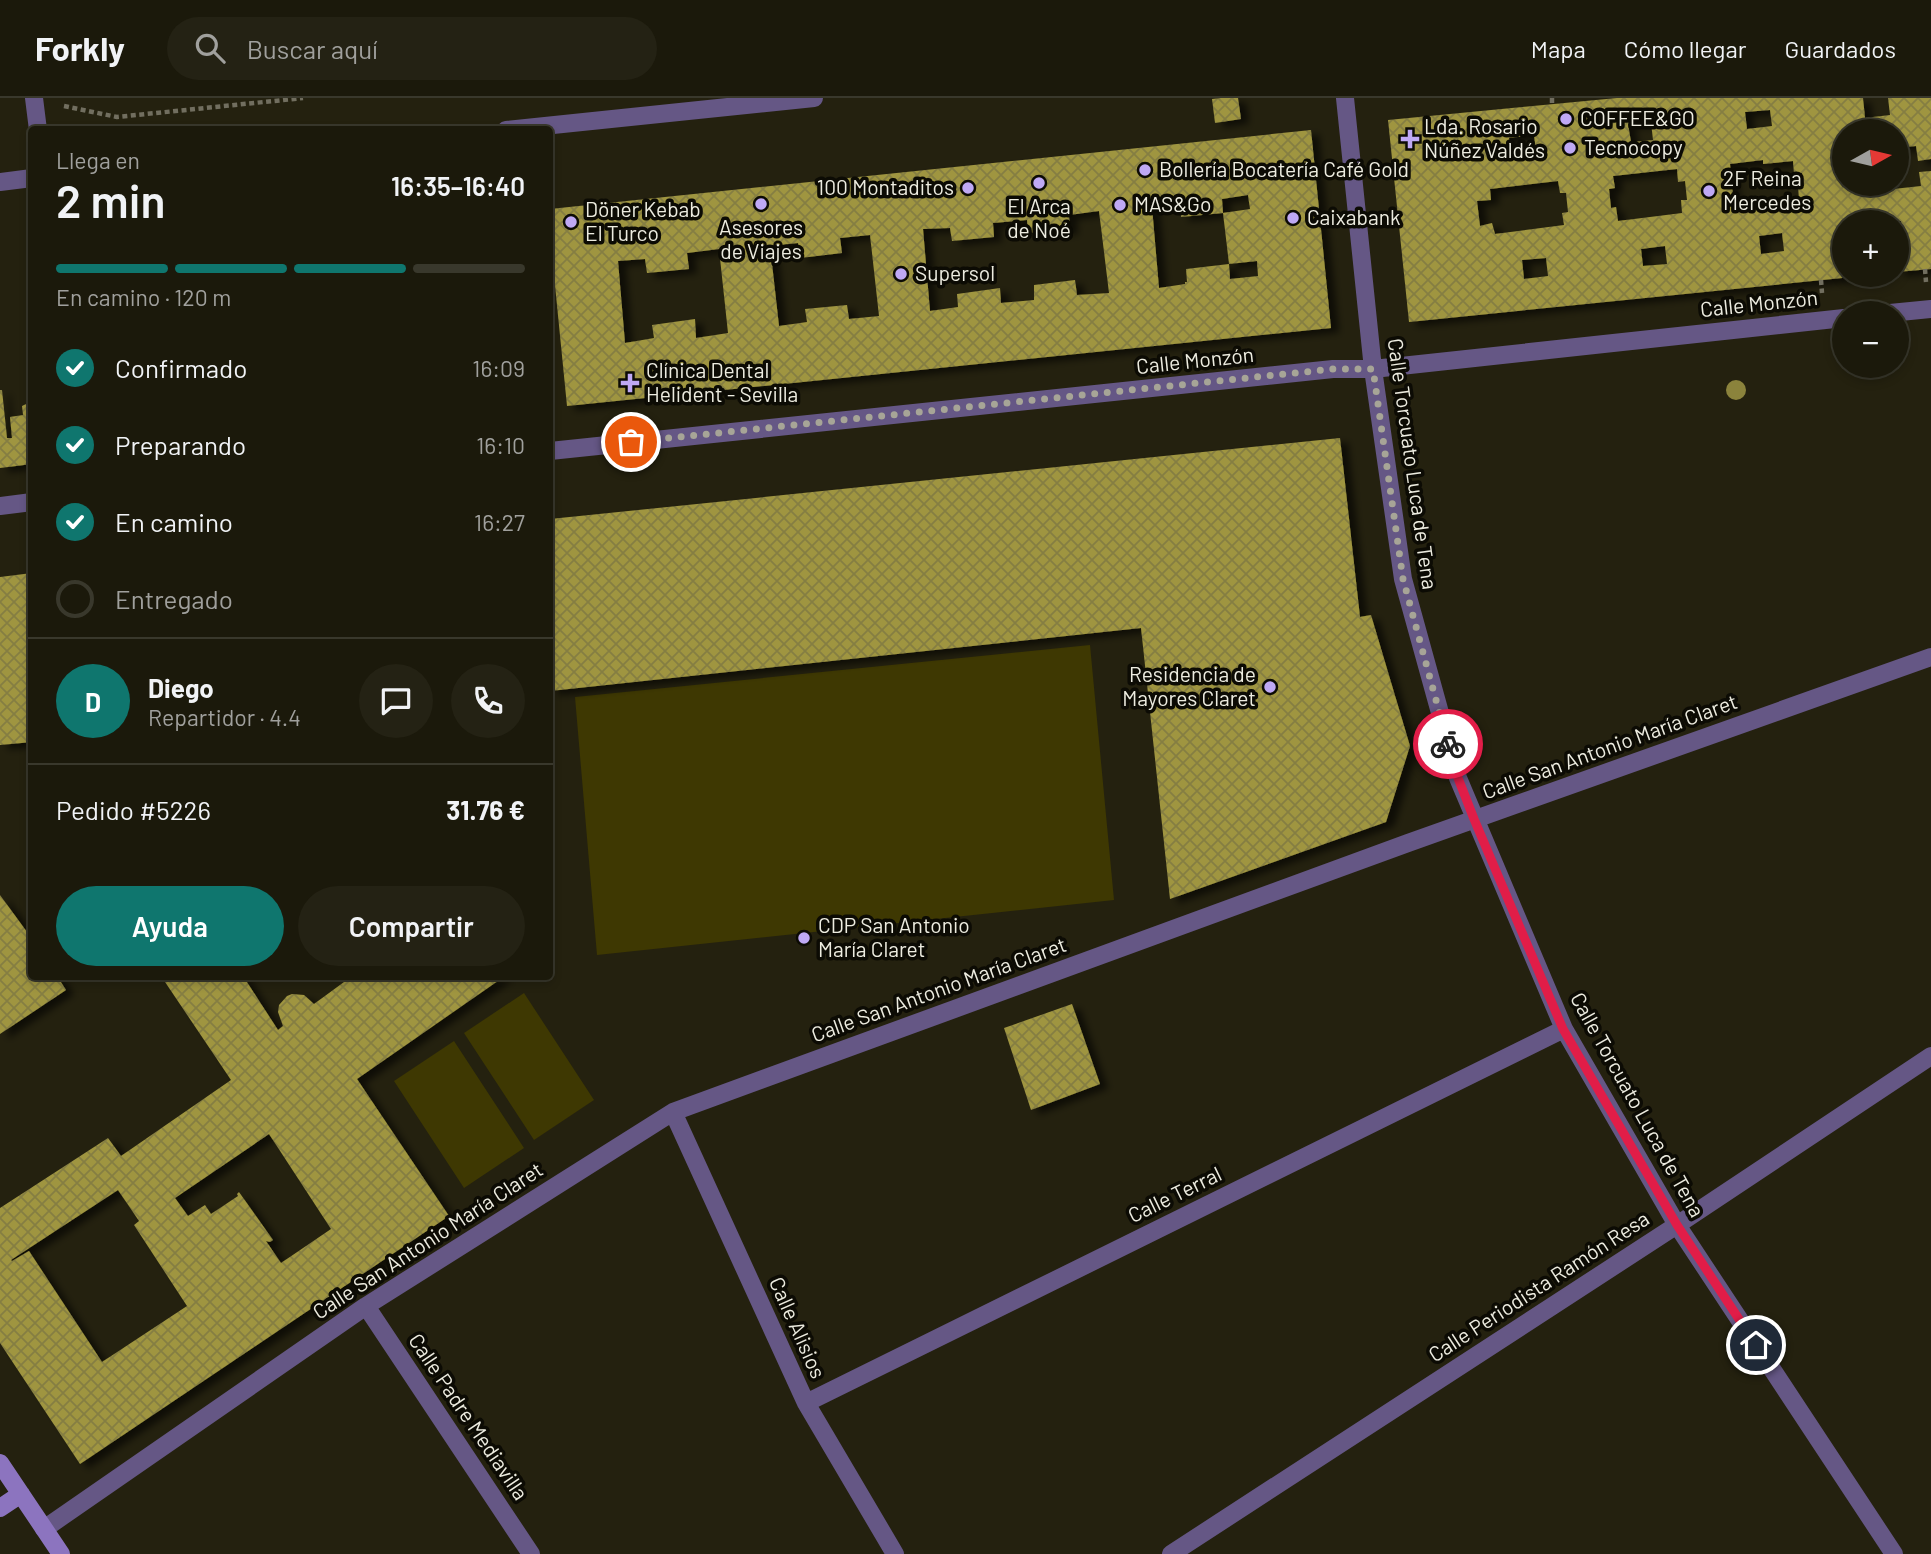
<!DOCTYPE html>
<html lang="es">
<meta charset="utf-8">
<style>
:root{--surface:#1b190b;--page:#242214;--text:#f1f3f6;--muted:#a0a09d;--line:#39382c;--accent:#0f766e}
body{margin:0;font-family:Barlow,sans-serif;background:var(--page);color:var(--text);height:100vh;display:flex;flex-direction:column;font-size:26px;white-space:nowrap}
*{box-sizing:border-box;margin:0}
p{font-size:23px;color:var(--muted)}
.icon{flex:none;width:38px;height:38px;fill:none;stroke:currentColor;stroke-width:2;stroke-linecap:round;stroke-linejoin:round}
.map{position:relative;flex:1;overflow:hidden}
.sheet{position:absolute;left:28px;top:28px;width:525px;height:854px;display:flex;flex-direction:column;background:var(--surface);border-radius:7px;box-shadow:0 4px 10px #0003,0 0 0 2px var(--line)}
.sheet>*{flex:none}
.needle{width:46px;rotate:82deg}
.controls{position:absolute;left:1832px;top:21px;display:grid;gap:14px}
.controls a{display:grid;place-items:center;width:77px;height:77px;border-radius:50%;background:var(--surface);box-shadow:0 4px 10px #0003,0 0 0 2px var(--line);font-size:35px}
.pin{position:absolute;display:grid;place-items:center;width:60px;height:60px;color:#fff;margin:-30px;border:4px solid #fff;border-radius:50%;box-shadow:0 2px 7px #0007}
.courier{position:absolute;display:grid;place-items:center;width:70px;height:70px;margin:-35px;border:5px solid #e11d48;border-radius:50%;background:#fff;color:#222;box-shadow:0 2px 9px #0007}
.summary em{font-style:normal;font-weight:600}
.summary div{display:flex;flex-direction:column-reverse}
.summary{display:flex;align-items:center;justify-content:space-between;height:119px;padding:0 28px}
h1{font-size:46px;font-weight:600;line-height:52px}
.bar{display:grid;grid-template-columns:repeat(4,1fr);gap:10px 7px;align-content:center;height:84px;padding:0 28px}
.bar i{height:9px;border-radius:5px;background:var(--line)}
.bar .active{background:var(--accent)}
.bar p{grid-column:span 4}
.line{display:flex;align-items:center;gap:18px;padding:0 28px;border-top:2px solid var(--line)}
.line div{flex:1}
.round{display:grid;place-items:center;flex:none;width:74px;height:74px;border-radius:37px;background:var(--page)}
ol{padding:0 28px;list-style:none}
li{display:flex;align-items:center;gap:21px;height:77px}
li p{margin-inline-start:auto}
li .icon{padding:7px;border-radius:50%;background:var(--accent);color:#fff;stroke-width:4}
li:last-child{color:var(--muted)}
li i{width:38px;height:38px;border:4px solid var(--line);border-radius:50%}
.primary-button{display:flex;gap:14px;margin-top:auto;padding:14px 28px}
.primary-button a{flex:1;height:80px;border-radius:42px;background:var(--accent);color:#fff;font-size:28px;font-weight:600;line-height:80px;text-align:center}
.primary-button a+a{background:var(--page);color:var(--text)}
header{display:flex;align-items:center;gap:42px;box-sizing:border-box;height:98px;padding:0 35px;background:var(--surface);border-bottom:2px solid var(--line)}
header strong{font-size:33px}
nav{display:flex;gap:38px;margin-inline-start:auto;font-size:24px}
.search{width:490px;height:63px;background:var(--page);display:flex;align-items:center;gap:18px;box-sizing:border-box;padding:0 24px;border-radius:38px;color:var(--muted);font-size:26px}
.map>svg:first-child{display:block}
</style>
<header>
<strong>Forkly</strong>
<div class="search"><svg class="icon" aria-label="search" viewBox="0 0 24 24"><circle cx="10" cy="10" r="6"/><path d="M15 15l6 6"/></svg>Buscar aquí</div>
<nav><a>Mapa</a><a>Cómo llegar</a><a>Guardados</a></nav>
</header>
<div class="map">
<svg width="1931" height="1456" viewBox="0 0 1931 1456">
<defs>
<pattern id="building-cross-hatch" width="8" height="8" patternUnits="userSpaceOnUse" patternTransform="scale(1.75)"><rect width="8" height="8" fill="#9f9541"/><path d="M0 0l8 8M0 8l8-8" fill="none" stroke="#857e42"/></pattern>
<filter id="shadow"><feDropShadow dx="8" dy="4.5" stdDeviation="3.5" flood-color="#0009"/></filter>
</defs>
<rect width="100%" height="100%" fill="#24210f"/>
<path fill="#3e3802" d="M1090,547L1114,802L597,857L575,599Z
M524,895L594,1002L534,1042L464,935Z
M454,943L524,1050L464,1090L394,983Z"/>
<path fill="url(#building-cross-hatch)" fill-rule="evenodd" filter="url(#shadow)" d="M1221,0H1238L1241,21L1215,25L1212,1Z
M1617,0H1863L1865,20L1890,17L1888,0H1931V61L1918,63L1916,48L1897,50V33H1844V86H1855L1856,95L1921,88L1919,74L1931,73V171L1897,174V143L1903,142L1901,123L1844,124V177H1852V179L1409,224L1388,22ZM1770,12L1772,28L1747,31L1745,14ZM1651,24L1653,42L1631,44L1628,26ZM1534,37L1536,54L1511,58L1509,40ZM1763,62V66L1793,63L1794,76L1802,75L1804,88H1798L1799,102L1734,109L1730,66ZM1677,71L1678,84L1685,83L1687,102H1681L1682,115L1618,123L1616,109L1611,110L1609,91L1615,90L1613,78ZM1558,83L1560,95H1566L1568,114L1562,115L1564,127L1495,136L1492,125L1480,128L1477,103L1491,102L1490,91ZM1782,135L1784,153L1761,156L1759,138ZM1665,148L1667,166L1643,168L1641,151ZM1546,160L1548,178L1524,181L1522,162Z
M1311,32L1331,230L567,308L550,137V111ZM1248,97L1250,111L1223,115L1229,166L1257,163L1258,178L1230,181L1229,166L1186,171L1187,184H1185V186L1159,190L1152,109L1180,105L1181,119L1223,115L1222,101ZM1099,113L1109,195L1077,197L1075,182L1034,187V202L1001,205L1000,190L957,196L958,209L930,213L923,131L950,130L952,143L994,139L993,125L1027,122L1028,135L1070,132L1069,117ZM870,137L879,218L849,221L847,207L805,211L807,224L779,228L770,148L798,145L800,160L842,155L840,140ZM719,151L728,235L696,240L695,221L652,227L654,240L625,245L618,163L645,161L647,175L689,171L687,155Z
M0,292H2L7,340H12L10,319L23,317L22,308L32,303V366L0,370Z
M1340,340L1360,519L1371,517L1410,648L1386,724L1170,801L1141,530L550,593V421Z
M32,475V644L0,647V479Z
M0,797L27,834L32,832V878H57L66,892L0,936Z
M161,878H243L278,932L283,928L278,914L279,907L287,898L292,896L304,897L314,906L344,884L339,878H505L357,981L449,1118L80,1366L0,1245V1110L108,1040L121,1058L231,982ZM269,1036L331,1131L281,1165L266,1143L270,1144L273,1142L239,1094L237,1096L238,1098L211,1116L205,1107L188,1118L175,1100ZM118,1092L139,1123L134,1127L187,1208L102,1264L29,1153L12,1163L11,1162Z
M1072,906L1100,986L1031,1012L1004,930Z"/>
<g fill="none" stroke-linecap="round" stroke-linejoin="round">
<path stroke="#716e5f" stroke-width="4.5" stroke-dasharray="5 3.5" stroke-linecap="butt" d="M1552,0V6
M64,8L117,19L303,0
M1925,171L1926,184
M1821,182L1822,195"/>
<path stroke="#655785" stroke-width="18" d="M34,0L38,32
M1345,0L1373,271L1403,481L1458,680L1564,931L1677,1127L1894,1456
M506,32L814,0
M0,84L32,80
M1890,215L1931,211
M550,353L1333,271H1373L1844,220
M0,408L32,404
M673,1014L806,1305L895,1456
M366,1208L531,1456
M806,1305L1564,931
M44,1431L366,1208L673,1014L1408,745L1931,559
M1171,1456L1677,1127L1931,958"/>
<path stroke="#8c74bf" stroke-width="18" d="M0,1365L61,1456
M0,1410L21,1396"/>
</g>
<circle fill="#8b833c" cx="1736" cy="292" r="10"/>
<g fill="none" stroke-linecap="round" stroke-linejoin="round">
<path stroke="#a7a597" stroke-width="7" stroke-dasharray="0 12.6" d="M631,344L1333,271H1373L1403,481L1448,646"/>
<path stroke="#e11d48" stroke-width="9" d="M1448,646L1458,680L1474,721L1563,931L1677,1127L1756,1247"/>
</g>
<g fill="#bfa9f4" stroke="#0c0b04" stroke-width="2.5">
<circle cx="1566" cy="21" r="7"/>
<path d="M1406.5 30.5h7v7h7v7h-7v7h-7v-7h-7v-7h7z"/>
<circle cx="1570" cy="50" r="7"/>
<circle cx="1145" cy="72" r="7"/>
<circle cx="1039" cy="85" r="7"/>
<circle cx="968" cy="90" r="7"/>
<circle cx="1709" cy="93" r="7"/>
<circle cx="761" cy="106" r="7"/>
<circle cx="1120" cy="107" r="7"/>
<circle cx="1293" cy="120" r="7"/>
<circle cx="571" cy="124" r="7"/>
<circle cx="901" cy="176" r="7"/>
<path d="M626.5 274.5h7v7h7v7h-7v7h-7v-7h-7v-7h7z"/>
<circle cx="1270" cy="589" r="7"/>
<circle cx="804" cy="840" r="7"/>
</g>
<g text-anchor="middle" stroke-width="7" stroke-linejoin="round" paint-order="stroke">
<g font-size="21" fill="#edece0" stroke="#0c0b04" text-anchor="start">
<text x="1580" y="28">COFFEE&amp;GO</text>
<text x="1424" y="36">Lda. Rosario<tspan x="1424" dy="24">Núñez Valdés</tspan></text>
<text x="1584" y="57">Tecnocopy</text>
<text x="1159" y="79">Bollería Bocatería Café Gold</text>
<text x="1723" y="88">2F Reina<tspan x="1723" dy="24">Mercedes</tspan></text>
<text x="954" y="97" text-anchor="end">100 Montaditos</text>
<text x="1134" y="114">MAS&amp;Go</text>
<text x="1039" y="116" text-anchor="middle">El Arca<tspan x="1039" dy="24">de Noé</tspan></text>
<text x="585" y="119">Döner Kebab<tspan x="585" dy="24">El Turco</tspan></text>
<text x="1307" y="127">Caixabank</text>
<text x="761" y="137" text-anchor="middle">Asesores<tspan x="761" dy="24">de Viajes</tspan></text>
<text x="915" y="183">Supersol</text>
<text x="646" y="280">Clínica Dental<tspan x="646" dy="24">Helident - Sevilla</tspan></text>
<text x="1256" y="584" text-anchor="end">Residencia de<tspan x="1256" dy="24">Mayores Claret</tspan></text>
<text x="818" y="835">CDP San Antonio<tspan x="818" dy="24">María Claret</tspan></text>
</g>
<g font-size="21" fill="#edece0" stroke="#0c0b04">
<text transform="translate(1759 206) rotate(-6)" y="7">Calle Monzón</text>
<text transform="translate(1195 263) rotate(-6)" y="7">Calle Monzón</text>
<text transform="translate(1412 366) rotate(82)" y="7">Calle Torcuato Luca de Tena</text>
<text transform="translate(1610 649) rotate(-20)" y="7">Calle San Antonio María Claret</text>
<text transform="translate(939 892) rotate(-20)" y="7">Calle San Antonio María Claret</text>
<text transform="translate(1637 1007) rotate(61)" y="7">Calle Torcuato Luca de Tena</text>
<text transform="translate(1175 1097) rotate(-26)" y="7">Calle Terral</text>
<text transform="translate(428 1143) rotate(-33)" y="7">Calle San Antonio María Claret</text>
<text transform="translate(1539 1189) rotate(-33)" y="7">Calle Periodista Ramón Resa</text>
<text transform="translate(797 1230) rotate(66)" y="7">Calle Alisios</text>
<text transform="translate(468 1319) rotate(56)" y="7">Calle Padre Mediavilla</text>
</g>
</g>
</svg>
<div class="controls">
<a><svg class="needle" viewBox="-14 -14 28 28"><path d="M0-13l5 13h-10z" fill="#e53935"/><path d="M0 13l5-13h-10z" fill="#a0a09d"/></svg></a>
<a>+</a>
<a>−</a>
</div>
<div class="pin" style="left:631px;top:344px;background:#ea580c"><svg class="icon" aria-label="bag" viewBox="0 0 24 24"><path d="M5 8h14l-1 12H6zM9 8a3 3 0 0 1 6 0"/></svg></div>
<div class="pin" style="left:1756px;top:1247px;background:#1f2937"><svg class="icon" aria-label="home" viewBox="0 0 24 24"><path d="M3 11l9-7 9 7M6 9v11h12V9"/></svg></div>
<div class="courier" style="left:1448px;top:646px"><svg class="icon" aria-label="bike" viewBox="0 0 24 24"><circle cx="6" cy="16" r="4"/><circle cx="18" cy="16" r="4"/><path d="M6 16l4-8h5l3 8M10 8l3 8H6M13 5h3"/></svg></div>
<section class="sheet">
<div class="summary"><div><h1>2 min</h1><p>Llega en</p></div><em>16:35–16:40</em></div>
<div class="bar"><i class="active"></i><i class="active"></i><i class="active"></i><i></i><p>En camino · 120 m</p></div>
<ol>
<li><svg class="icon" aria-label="check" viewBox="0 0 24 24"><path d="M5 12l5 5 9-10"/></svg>Confirmado<p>16:09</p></li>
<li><svg class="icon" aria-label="check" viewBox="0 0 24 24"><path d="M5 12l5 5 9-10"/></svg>Preparando<p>16:10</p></li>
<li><svg class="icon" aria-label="check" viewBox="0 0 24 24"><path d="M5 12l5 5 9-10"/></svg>En camino<p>16:27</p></li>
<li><i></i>Entregado</li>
</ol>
<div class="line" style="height:126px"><b class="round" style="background:var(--accent);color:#fff">D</b><div><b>Diego</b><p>Repartidor · 4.4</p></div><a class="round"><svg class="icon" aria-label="chat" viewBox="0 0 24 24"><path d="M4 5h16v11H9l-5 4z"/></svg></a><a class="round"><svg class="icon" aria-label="phone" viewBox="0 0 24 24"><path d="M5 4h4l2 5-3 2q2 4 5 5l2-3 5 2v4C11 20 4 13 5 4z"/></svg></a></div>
<div class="line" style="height:91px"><div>Pedido #5226</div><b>31.76 €</b></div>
<div class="primary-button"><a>Ayuda</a><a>Compartir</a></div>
</section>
</div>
